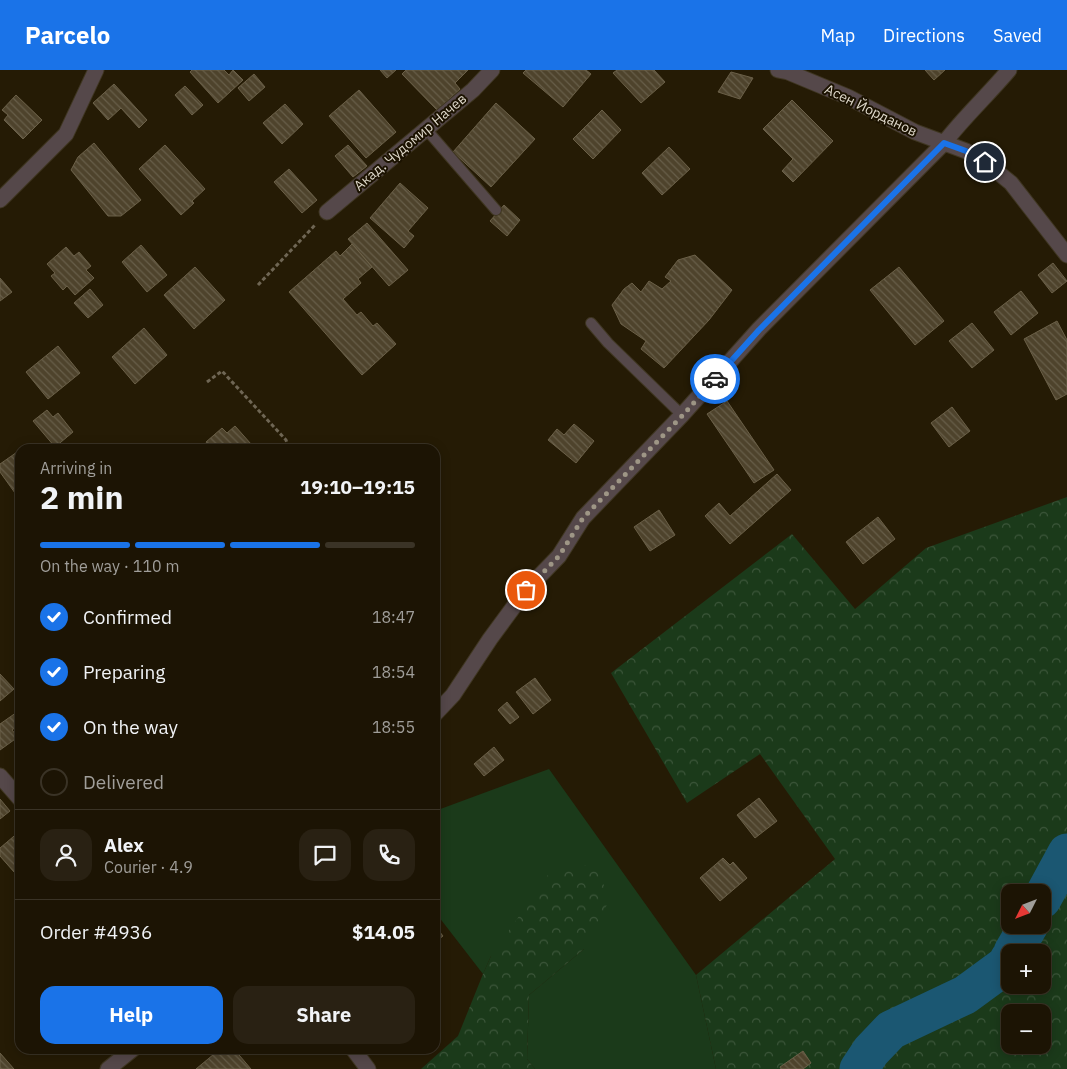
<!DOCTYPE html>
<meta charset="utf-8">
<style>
:root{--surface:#1c1404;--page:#292113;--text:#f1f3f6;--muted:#a09e9a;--line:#3a3326;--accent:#1a73e8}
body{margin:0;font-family:"IBM Plex Sans",sans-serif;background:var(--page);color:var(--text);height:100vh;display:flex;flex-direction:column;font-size:19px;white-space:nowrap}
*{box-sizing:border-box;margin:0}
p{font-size:16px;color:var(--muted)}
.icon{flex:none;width:28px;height:28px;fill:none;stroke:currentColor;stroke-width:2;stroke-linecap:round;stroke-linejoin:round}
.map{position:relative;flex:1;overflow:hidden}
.panel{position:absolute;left:15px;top:374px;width:425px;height:610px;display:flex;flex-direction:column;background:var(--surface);border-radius:15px;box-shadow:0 2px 12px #0003,0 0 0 1px var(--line)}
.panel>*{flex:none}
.needle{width:32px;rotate:228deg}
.buttons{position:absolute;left:1001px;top:814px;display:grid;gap:10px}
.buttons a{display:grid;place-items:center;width:50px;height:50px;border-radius:10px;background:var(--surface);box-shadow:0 2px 12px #0003,0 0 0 1px var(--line);font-size:25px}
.pin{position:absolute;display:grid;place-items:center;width:42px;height:42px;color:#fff;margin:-21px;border:2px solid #fff;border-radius:50%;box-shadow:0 1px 5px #0007}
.courier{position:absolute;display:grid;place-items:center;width:50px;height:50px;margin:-25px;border:4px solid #1a73e8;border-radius:50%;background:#fff;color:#222;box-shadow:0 1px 6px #0007}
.overview em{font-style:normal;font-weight:800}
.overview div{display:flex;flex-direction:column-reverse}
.overview{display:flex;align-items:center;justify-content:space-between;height:85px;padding:0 25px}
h1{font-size:32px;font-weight:800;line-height:38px}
.bar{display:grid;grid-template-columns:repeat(4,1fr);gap:8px 5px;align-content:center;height:60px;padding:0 25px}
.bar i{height:6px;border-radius:4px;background:var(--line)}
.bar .active{background:var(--accent)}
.bar p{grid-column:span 4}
.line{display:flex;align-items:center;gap:12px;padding:0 25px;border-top:1px solid var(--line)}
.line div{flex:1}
.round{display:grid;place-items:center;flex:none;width:52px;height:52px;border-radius:15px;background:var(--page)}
ol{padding:0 25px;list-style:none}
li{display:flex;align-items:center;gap:15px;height:55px}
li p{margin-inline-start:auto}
li .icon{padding:5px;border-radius:50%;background:var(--accent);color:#fff;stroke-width:4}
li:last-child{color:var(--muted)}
li i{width:28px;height:28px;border:2px solid var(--line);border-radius:50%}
.action{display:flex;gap:10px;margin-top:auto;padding:10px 25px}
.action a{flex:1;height:58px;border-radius:15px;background:var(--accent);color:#fff;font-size:20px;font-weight:800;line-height:58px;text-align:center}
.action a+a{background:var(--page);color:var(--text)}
header{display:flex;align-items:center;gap:30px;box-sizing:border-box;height:70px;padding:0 25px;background:var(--accent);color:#fff}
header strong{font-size:24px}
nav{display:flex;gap:28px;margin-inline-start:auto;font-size:18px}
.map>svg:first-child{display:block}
</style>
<header>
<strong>Parcelo</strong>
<nav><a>Map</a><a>Directions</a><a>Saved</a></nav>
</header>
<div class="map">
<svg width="1067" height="999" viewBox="0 0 1067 999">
<defs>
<pattern id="forest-crowns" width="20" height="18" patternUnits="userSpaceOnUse" patternTransform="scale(1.25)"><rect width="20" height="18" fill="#1b3a1a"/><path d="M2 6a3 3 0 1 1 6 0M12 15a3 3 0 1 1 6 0" fill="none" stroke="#3c563a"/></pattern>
<pattern id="building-back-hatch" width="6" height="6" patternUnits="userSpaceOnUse" patternTransform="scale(1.25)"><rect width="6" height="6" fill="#4e432c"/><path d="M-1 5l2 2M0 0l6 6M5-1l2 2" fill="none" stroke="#675e49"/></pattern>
</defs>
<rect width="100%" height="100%" fill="#251b05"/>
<path fill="#1b3a1a" d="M549,699L696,905L716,999H535L527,989L529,925L584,879L491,886L483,904L435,842V741Z"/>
<path fill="url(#forest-crowns)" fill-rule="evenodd" d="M1067,427V999H716L696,905L835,789L760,684L687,733L611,603L792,464L855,539L926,478ZM1010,822H1042V855H1010ZM1010,882H1042V915H1010ZM1010,942H1042V975H1010Z
M594,793L610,829L584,879L529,925L527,989L535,999H421L458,966L483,904L491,886L548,805Z"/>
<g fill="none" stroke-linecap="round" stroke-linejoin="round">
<path stroke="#1b5772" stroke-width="39" d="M1042,829L1067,783
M1013,882L1029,855
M859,999L871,981L891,960L965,925L1006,895L1010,888"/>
</g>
<path fill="url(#building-back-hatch)" stroke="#6b6048" d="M192,0H224L229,5L233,0L243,10L218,33L190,2Z
M380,0H396L387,8Z
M406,0H468L455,13L460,19L437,40L402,4Z
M526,0H586L591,4L563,37L523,3Z
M617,0H654L665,12L641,33L613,3Z
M925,0H945L934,10Z
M731,2L753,8L740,29L718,22Z
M254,4L265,17L249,31L238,18Z
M114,14L147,50L139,58L121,38L108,50L93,33Z
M185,16L203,35L192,45L175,25Z
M359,20L396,62L366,88L329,46Z
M16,25L42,50L23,69L4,50L8,45L2,40Z
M792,30L833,71L793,112L782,101L793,89L763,59Z
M496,33L535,69L491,117L453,82Z
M285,34L303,54L282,74L263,53Z
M602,40L621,60L593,89L573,69Z
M94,73L141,130L121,146H108L71,100L78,87Z
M165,75L205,119L192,131L194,133L181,145L139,99Z
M348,75L367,96L353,107L335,86Z
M669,77L690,99L662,125L642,103Z
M289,99L317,130L302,143L274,112Z
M400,113L428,138L408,161L414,166L404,178L370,148Z
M504,135L520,150L507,166L490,151Z
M367,153L408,200L389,216L348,169Z
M352,174L372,197L358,209L361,213L343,229L357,245L361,242L373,256L377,253L396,274L362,305L289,222L336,181L340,186Z
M141,175L167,205L147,222L122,192Z
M66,177L74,186L79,182L91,196L86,200L94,208L75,225L67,216L63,220L51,206L55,203L47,194Z
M695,185L732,220L709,250L664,298L641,279L646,271L621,254L612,235L624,219L632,213L641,222L649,211L662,219L671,211L665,207L678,190Z
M1053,193L1067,211L1052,223L1038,205Z
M195,197L225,230L194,259L164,225Z
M899,197L944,251L915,275L870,220Z
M0,208L12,222L0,231Z
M90,219L103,235L88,248L74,233Z
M1021,221L1038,243L1011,265L994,242Z
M1057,251L1067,270V324L1056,330L1024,269Z
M972,253L994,280L972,298L949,271Z
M144,258L167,285L135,314L112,287Z
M58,276L80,303L48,329L26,302Z
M727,331L774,400L754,413L707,344Z
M952,337L970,361L949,377L931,353Z
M47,340L53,347L58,343L73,362L55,377L33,351Z
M574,354L594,371L576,393L548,370L557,359L564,365Z
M235,356L251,374L245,379H211L206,372L222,358L227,363Z
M20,380V430L0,402V394Z
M777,404L791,420L730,474L705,446L719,433L730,446Z
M659,440L675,465L650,481L634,457Z
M878,447L895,469L863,494L846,472Z
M0,604L14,619L0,631Z
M535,608L551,630L533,644L516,622Z
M507,632L519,647L510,654L498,640Z
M20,640V654L12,660L18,667L0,680V654Z
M494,677L504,690L484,706L474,694Z
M759,728L777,751L755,768L737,745Z
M0,729L10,741L0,749Z
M20,761V797L14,802L0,786V778Z
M723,788L730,795L733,792L747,808L720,831L700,808Z
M435,856L443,866L435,872Z
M220,979H234L251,999H196Z
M803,981L811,993L803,999H781L780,997Z
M0,983L14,999H0Z"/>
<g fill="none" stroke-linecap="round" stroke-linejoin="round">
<defs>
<path id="lane" d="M426,59L496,140
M591,253L608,273L682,345"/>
<path id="street" d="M778,0L788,2L848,27L915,62L966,81L985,92L1011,113L1067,185
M0,130L66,64L96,0
M327,142L473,20L492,0
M435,644L453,625L490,569L526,520L559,486L583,448L682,345L759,259L944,73C964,47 988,25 1009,0
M0,706L20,729
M353,979L368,999
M108,999L133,979"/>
</defs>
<use href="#lane" stroke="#3f3621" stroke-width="12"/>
<use href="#street" stroke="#3f3621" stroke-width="17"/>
<path stroke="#6f6654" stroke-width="3" stroke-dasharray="4 2.5" stroke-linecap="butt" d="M258,215L316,154
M207,312L222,301L286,370L289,379"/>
<use href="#lane" stroke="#55484a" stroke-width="10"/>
<use href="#street" stroke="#55484a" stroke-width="15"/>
</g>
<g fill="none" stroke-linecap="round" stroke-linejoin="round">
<path stroke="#9e9686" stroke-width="5" stroke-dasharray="0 9" d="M526,520L559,486L583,448L682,346L715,309"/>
<path stroke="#1a73e8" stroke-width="6" d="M715,309L759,260L944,73L966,81L985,92"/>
</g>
<g text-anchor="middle" stroke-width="4" stroke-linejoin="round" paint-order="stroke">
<g font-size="14" fill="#dfd9cb" stroke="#1b1200">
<text transform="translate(871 40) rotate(26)" y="5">Асен Йорданов</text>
<text transform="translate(410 72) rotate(-40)" y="5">Акад. Чудомир Начев</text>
</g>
</g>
</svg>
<div class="buttons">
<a><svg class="needle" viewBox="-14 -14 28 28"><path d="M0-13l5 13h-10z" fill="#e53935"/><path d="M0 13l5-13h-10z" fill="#a09e9a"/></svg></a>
<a>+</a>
<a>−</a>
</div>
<div class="pin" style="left:526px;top:520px;background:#ea580c"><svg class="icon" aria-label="bag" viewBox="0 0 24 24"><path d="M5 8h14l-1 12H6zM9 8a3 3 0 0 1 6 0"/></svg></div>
<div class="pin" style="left:985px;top:92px;background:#1f2937"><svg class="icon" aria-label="home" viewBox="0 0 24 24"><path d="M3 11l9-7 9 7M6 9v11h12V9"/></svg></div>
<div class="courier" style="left:715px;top:309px"><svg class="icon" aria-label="car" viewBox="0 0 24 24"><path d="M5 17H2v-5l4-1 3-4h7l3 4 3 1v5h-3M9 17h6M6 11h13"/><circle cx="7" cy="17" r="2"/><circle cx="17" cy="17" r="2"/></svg></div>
<section class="panel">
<div class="overview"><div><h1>2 min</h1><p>Arriving in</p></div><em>19:10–19:15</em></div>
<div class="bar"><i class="active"></i><i class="active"></i><i class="active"></i><i></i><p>On the way · 110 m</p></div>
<ol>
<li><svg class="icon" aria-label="check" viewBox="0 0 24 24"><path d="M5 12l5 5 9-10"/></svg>Confirmed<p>18:47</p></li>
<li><svg class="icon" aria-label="check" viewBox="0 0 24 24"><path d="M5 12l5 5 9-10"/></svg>Preparing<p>18:54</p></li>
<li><svg class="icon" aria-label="check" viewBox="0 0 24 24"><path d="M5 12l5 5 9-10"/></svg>On the way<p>18:55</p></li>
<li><i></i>Delivered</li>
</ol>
<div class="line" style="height:90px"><a class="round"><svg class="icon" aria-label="person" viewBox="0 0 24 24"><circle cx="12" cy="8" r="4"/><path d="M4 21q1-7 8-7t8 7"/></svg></a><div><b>Alex</b><p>Courier · 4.9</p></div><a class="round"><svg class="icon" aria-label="chat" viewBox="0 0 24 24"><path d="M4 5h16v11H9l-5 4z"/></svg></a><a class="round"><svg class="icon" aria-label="phone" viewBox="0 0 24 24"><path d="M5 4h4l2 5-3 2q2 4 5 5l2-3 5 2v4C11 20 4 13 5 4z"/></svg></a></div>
<div class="line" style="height:65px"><div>Order #4936</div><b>$14.05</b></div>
<div class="action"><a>Help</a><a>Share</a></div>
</section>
</div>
